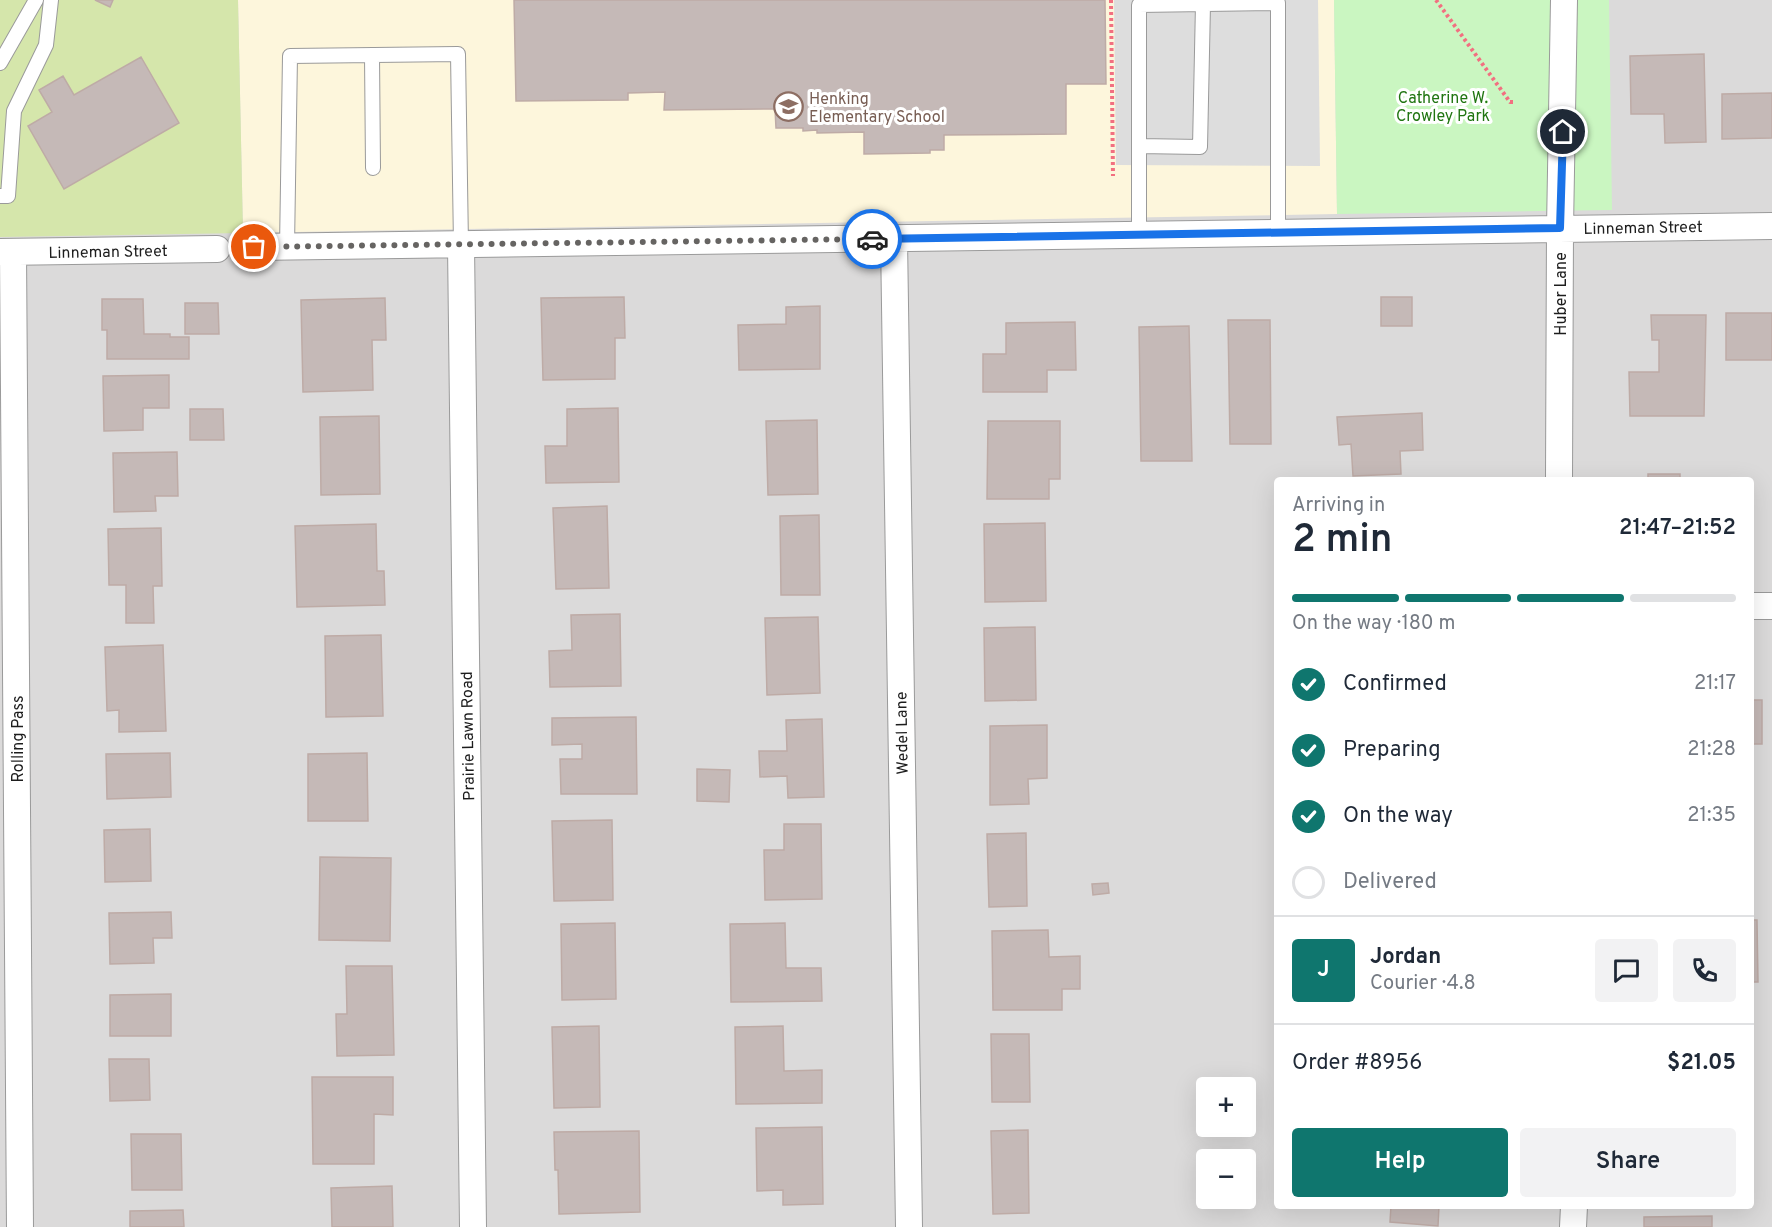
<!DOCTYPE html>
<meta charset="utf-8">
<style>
:root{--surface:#fff;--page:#f2f2f3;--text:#1f2937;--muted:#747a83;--line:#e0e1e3;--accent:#0f766e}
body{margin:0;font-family:Overpass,sans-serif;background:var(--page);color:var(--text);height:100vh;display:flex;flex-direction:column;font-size:22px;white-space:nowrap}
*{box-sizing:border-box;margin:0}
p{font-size:20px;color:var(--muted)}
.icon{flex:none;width:33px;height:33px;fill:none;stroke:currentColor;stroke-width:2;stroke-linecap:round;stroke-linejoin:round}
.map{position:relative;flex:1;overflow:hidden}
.details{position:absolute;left:1274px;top:477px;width:480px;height:732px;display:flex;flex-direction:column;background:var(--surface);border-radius:6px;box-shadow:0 6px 24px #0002}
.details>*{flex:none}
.fabs{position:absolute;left:1196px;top:1077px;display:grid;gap:12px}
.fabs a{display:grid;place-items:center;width:60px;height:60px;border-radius:6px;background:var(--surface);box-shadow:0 6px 24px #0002;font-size:30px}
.pin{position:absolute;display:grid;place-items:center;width:51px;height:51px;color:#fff;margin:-26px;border:3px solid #fff;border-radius:50%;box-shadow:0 2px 6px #0007}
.courier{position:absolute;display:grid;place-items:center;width:60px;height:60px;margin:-30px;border:4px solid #1a73e8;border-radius:50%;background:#fff;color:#222;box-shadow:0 2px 8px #0007}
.headline em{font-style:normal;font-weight:600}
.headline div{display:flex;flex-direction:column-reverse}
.headline{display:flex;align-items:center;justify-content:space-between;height:102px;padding:0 18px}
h1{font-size:39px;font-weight:600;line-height:45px}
.bar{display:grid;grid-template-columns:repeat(4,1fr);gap:9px 6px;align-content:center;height:72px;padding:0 18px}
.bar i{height:8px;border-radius:4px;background:var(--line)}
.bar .on{background:var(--accent)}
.bar p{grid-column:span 4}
.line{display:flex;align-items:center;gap:15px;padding:0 18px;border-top:2px solid var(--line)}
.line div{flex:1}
.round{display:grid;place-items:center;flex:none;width:63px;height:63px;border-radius:6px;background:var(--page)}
ol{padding:0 18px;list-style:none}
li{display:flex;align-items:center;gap:18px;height:66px}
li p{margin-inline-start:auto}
li .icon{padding:6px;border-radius:50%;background:var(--accent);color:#fff;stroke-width:4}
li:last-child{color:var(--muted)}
li i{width:33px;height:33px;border:3px solid var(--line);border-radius:50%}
.action{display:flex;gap:12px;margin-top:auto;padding:12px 18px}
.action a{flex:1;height:69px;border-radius:6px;background:var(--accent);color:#fff;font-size:24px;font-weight:600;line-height:69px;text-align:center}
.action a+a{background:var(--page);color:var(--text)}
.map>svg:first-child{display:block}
</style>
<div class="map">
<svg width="1772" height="1227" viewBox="0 0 1772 1227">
<rect width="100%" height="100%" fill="#eee8e3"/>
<path fill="#dbdada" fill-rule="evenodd" d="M0,0H1772V1227H0ZM1276,480H1750V1206H1276ZM1206,1088H1245V1126H1206ZM1206,1160H1245V1198H1206Z"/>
<path fill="#fdf6dc" d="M238,0H1334L1337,214L243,233Z"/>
<path fill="#d5e6ab" d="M0,0H238L243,233L0,237Z"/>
<path fill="#caf6c1" d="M1334,0H1609L1612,210L1337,214Z"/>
<path fill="#ddd" d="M1114,0H1318L1320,166L1116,165Z"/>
<path fill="#c5b9b7" stroke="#beaba6" stroke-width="1.5" d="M95,0H113L110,7Z
M514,0H1105L1106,84H1066V134L944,135V150H930V153L864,154V132L817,133V130L803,131V128H776L775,109L664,110L665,92L628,93V100L516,101Z
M1704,54L1706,142L1665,143L1664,114H1631L1630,56Z
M141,57L179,123L64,189L28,126L52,112L39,90L63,76L74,95Z
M1772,93V138L1722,139V94Z
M624,297L625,338H615V379L543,380L541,298Z
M1381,297H1412V326H1381Z
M385,298L386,340H372L373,390L303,392L301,300Z
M102,299H143L144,334H170V337H189V359H107V330H102Z
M185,303H218L219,334H185Z
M820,306V369L739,370L738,325L786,324V307Z
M1726,313H1772V360H1726Z
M1651,315H1706L1704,416H1630L1629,372H1659V340H1652Z
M1228,320H1270L1271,444H1230Z
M1075,322L1076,370H1047V392H983V354H1006V323Z
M1189,326L1192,461H1141L1139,327Z
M169,375V408H143V430L104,431L103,376Z
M618,408L619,482L546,483L545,446H567V409Z
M190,409H223L224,440H190Z
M1422,413L1423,450L1400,451L1401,474L1353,476L1351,444L1339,445L1337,417Z
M379,416L380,494L321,495L320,417Z
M817,420L818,494L768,495L766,421Z
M988,421H1060V479H1049V499H987Z
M177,452L178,496H155L156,511L114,512L113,453Z
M1648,474H1680V480H1648Z
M607,506L609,588L556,589L553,508Z
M819,515L820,595H781L780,516Z
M1045,523L1046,601L985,602L984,524Z
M376,524L377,571H384L385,605L297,607L295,526Z
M161,528L162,586H153L154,623H126V585H109L108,529Z
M620,614L621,686L550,687L549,651L572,650L571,615Z
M818,617L820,693L767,695L765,618Z
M1035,627L1036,700L985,701L984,628Z
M381,635L383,716L326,717L325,636Z
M163,645L166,731L119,732V710L107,711L105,647Z
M1750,700H1762V744H1750Z
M636,717L637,794H561L560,759H582V744L552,745V718Z
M822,719L824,797L788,798L787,776L760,777L759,751H787L786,720Z
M1047,725V778L1028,779L1029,804L990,805V726Z
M170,753L171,797L107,799L106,754Z
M367,753L368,821H308V754Z
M697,769L730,770L729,802L697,801Z
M612,820L613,900L554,901L552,821Z
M784,824H821L822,899L765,900L764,850H784Z
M150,829L151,881L105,882L104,830Z
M1026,833L1027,906L989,907L987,834Z
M320,857L391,858L390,941L319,940Z
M1108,883L1109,893L1093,895L1092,884Z
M171,912L172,938H153L154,963L110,964L109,913Z
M1750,920H1757L1758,982H1750Z
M615,923L616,999L562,1000L561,924Z
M785,923L786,968H821L822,1001L731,1002L730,924Z
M1048,930L1049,957L1080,956V989H1062V1010H993L992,931Z
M346,966H392L394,1055L337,1056L336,1014H347Z
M171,994V1036H110V995Z
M599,1026L600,1107L554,1108L552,1027Z
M783,1026L784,1071L822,1070V1103L736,1104L735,1027Z
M991,1034H1029L1030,1102H992Z
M109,1059H149L150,1100L110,1101Z
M312,1077H393V1115L374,1114V1164H313Z
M822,1127L823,1204L783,1205V1190L757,1191L756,1128Z
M1028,1130L1029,1213L993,1214L991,1131Z
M639,1131L640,1212L559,1214L558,1170H555L554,1132Z
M131,1134H181L182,1190H132Z
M392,1186L393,1227H332L331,1188Z
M1391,1206H1439L1438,1226L1390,1222Z
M183,1210L184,1227H130V1211Z
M1712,1216V1227H1644V1217Z"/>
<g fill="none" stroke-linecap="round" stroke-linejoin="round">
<defs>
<path id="service" d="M372,55L373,168
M0,63L36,0
M1139,146L1200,147L1203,4
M0,196H8L14,111L46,45L51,0
M1139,235V5L1278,3V233
M287,247L290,56L458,54L461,245"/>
<path id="minor" d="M894,239L909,1227
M461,245L473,1227
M254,247L1772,226
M0,252L217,249
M13,252L20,1227
M1559,480L1560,228L1564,0
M1750,606H1772
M1573,1227L1574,1206"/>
</defs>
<use href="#service" stroke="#9a9a9a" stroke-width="16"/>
<use href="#minor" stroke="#9a9a9a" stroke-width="28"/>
<path stroke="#f26f80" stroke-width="4" stroke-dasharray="3 3" stroke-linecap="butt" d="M1111,0L1113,176
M1436,0L1510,102H1514"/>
<use href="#service" stroke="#fff" stroke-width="14"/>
<use href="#minor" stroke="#fff" stroke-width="26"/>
</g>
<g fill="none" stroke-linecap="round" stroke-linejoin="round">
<path stroke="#666462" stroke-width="6" stroke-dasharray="0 10.8" d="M254,247L872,239"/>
<path stroke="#1a73e8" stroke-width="8" d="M872,239L1560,228L1563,132"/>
</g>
<defs>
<symbol id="school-ring" viewBox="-11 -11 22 22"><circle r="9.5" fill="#fff" stroke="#8d6e63" stroke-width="1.5"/><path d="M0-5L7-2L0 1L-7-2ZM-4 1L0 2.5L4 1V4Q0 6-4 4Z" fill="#8d6e63"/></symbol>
</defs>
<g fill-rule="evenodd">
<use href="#school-ring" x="772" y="90" width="33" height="33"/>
</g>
<g text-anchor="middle" stroke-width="6" stroke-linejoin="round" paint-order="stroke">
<g font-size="16" fill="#207511" stroke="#fff">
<text x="1443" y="103">Catherine W.<tspan x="1443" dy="18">Crowley Park</tspan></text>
</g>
<g font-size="16" fill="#785e54" stroke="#fff" text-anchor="start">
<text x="809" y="104">Henking<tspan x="809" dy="18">Elementary School</tspan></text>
</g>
<g font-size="16" fill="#1d1d1d" stroke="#fff">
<text transform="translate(1643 227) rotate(-1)" y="6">Linneman Street</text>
<text transform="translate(108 251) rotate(-1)" y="6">Linneman Street</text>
<text transform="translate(1560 294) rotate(-90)" y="6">Huber Lane</text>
<text transform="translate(901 733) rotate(-91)" y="6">Wedel Lane</text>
<text transform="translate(467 736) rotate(-91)" y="6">Prairie Lawn Road</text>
<text transform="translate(17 739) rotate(-90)" y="6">Rolling Pass</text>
</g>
</g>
</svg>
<div class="fabs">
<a>+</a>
<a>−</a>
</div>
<div class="pin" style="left:254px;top:247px;background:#ea580c"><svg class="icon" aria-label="bag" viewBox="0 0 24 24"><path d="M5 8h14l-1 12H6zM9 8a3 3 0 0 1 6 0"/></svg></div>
<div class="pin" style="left:1563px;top:132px;background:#1f2937"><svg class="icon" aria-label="home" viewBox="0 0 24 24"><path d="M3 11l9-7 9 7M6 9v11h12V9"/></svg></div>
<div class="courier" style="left:872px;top:239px"><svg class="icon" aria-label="car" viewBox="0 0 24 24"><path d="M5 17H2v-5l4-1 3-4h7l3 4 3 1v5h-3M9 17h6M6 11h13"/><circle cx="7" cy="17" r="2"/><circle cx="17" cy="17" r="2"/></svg></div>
<section class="details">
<div class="headline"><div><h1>2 min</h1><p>Arriving in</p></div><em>21:47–21:52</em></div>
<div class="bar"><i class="on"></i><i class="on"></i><i class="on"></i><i></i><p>On the way · 180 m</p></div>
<ol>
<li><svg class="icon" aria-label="check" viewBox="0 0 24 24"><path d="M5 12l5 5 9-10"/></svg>Confirmed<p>21:17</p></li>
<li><svg class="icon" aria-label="check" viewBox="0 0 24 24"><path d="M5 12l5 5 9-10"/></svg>Preparing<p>21:28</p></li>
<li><svg class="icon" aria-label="check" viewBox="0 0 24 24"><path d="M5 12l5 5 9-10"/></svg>On the way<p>21:35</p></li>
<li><i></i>Delivered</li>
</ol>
<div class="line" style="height:108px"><b class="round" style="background:var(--accent);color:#fff">J</b><div><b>Jordan</b><p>Courier · 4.8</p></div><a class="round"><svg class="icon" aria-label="chat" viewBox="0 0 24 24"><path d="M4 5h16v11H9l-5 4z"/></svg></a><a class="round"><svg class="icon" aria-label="phone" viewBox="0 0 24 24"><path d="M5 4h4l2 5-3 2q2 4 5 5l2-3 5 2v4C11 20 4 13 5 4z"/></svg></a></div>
<div class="line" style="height:78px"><div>Order #8956</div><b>$21.05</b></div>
<div class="action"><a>Help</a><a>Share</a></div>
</section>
</div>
